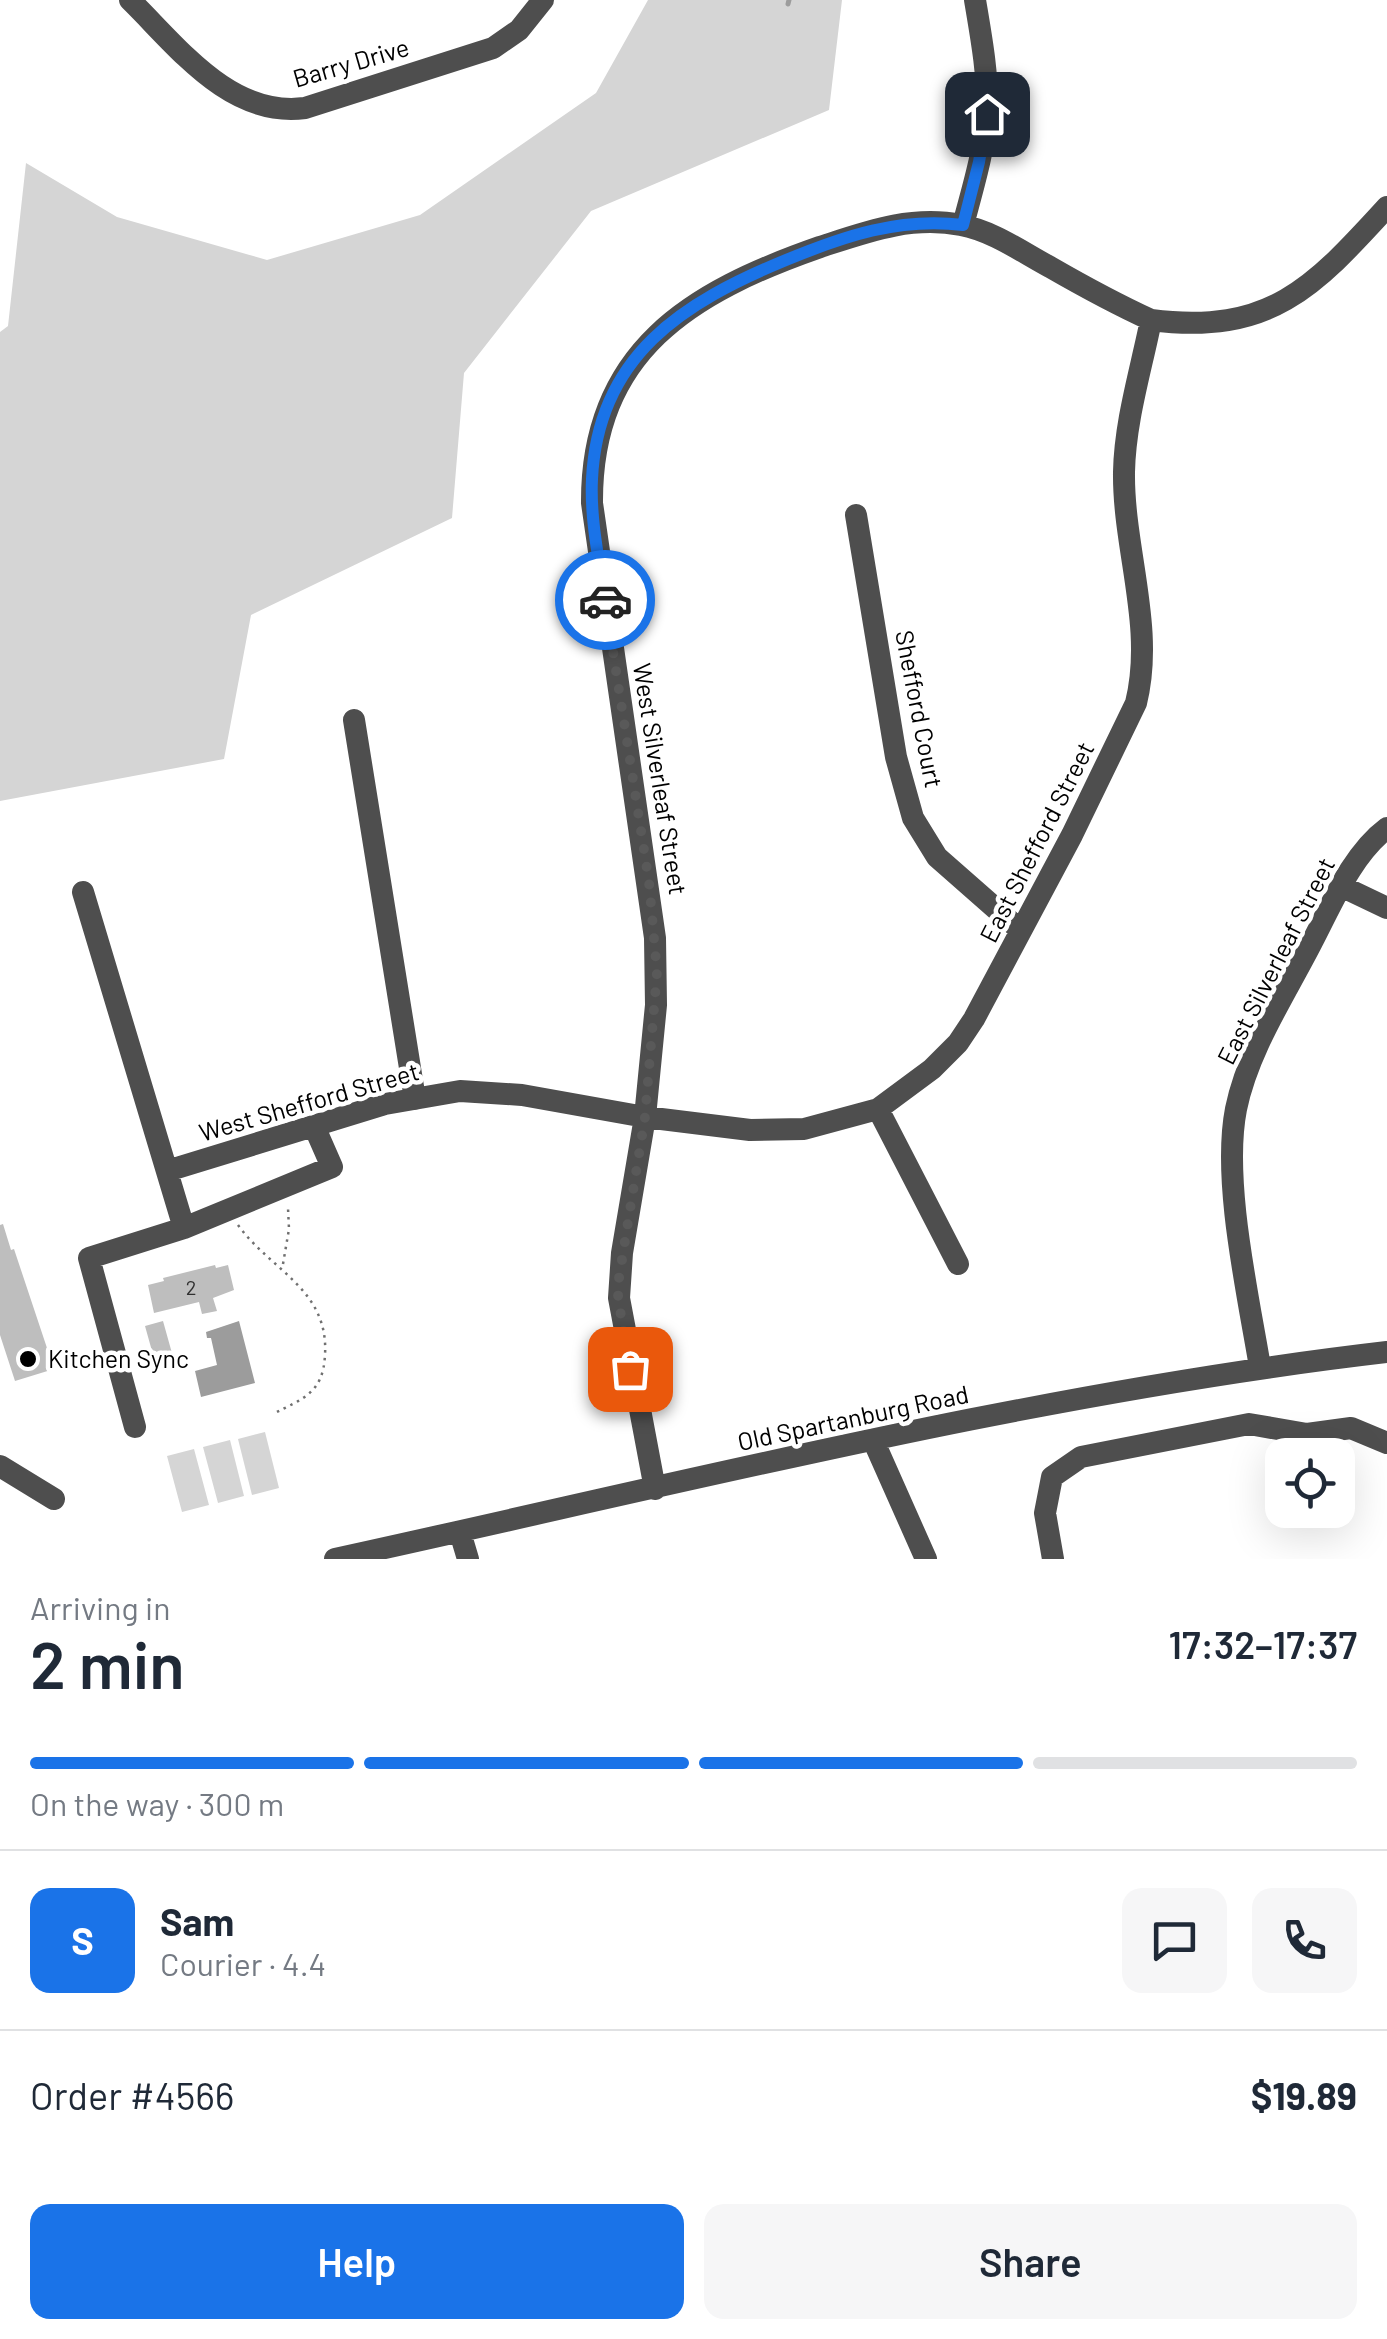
<!DOCTYPE html>
<meta charset="utf-8">
<style>
:root{--surface:#fff;--page:#f6f6f7;--text:#1f2937;--muted:#747a83;--line:#e0e1e3;--accent:#1a73e8}
body{margin:0;font-family:Barlow,sans-serif;background:var(--page);color:var(--text);height:100vh;display:flex;flex-direction:column;font-size:38px;white-space:nowrap}
*{box-sizing:border-box;margin:0}
p{font-size:32px;color:var(--muted)}
.icon{flex:none;width:55px;height:55px;fill:none;stroke:currentColor;stroke-width:2;stroke-linecap:round;stroke-linejoin:round}
.map{position:relative;height:1559px;overflow:hidden}
.sheet{display:flex;flex-direction:column;background:var(--surface);flex:1}
.sheet>*{flex:none}
.buttons{position:absolute;left:1265px;top:1438px;display:grid;gap:20px}
.buttons a{display:grid;place-items:center;width:90px;height:90px;border-radius:20px;background:var(--surface);box-shadow:0 10px 40px #0002;font-size:50px}
.pin{position:absolute;display:grid;place-items:center;width:85px;height:85px;color:#fff;margin:-42px;border-radius:20px;box-shadow:0 5px 15px #0006}
.courier{position:absolute;display:grid;place-items:center;width:100px;height:100px;margin:-50px;border:8px solid #1a73e8;border-radius:50%;background:#fff;color:#222;box-shadow:0 2px 12px #0007}
.summary em{font-style:normal;font-weight:600}
.summary div{display:flex;flex-direction:column-reverse}
.summary{display:flex;align-items:center;justify-content:space-between;height:170px;padding:0 30px}
h1{font-size:65px;font-weight:600;line-height:75px}
.bar{display:grid;grid-template-columns:repeat(4,1fr);gap:15px 10px;align-content:center;height:120px;padding:0 30px}
.bar i{height:12px;border-radius:8px;background:var(--line)}
.bar .on{background:var(--accent)}
.bar p{grid-column:span 4}
.line{display:flex;align-items:center;gap:25px;padding:0 30px;border-top:2px solid var(--line)}
.line div{flex:1}
.round{display:grid;place-items:center;flex:none;width:105px;height:105px;border-radius:20px;background:var(--page)}
.primary-button{display:flex;gap:20px;margin-top:auto;padding:20px 30px}
.primary-button a{flex:1;height:115px;border-radius:20px;background:var(--accent);color:#fff;font-size:40px;font-weight:600;line-height:115px;text-align:center}
.primary-button a+a{background:var(--page);color:var(--text)}
.map>svg:first-child{display:block}
</style>
<div class="map">
<svg width="1387" height="1559" viewBox="0 0 1387 1559">
<rect width="100%" height="100%" fill="#fff"/>
<path fill="#d5d5d5" d="M648,0H842L829,110L591,211L464,373L452,518L251,615L224,759L0,801V332L8,326L26,163L117,217L267,260L420,215L596,93Z
M265,1432L279,1488L252,1495L238,1439Z
M230,1440L244,1496L218,1503L203,1447Z
M194,1449L209,1505L182,1512L167,1456Z"/>
<path fill="#9c9c9c" d="M239,1321L255,1383L201,1397L195,1371L217,1365L211,1338H207L206,1332Z"/>
<g fill="none" stroke-linecap="round" stroke-linejoin="round">
<path stroke="#9c9c9c" stroke-width="5" d="M788,4L789,0"/>
</g>
<path fill="#bebebe" d="M3,1224L11,1250L14,1249L54,1369L15,1381L0,1335V1225Z
M215,1265L216,1268L228,1265L234,1290L213,1298L217,1311L202,1314L199,1302L154,1313L148,1285L164,1281L163,1278Z
M163,1321L175,1364L157,1369L145,1326Z"/>
<g fill="none" stroke-linecap="round" stroke-linejoin="round">
<path stroke="#707070" stroke-width="2.5" stroke-dasharray="2.5 5" stroke-linecap="butt" d="M238,1225C271,1271 329,1289 325,1355C323,1393 304,1398 273,1414
M283,1264L289,1229L288,1208"/>
<path stroke="#4e4e4e" stroke-width="22" d="M130,0C178,47 230,118 305,108L493,48L519,30L543,0
M963,225C973,187 985,149 987,109C988,73 981,36 975,0
M856,515L896,757L913,818L937,857L1020,930
M354,720L415,1099
M1343,887L1387,908
M83,892L184,1228
M878,1109L958,1264
M167,1171L385,1104L460,1091L522,1095L645,1117L750,1130L804,1129L878,1109L932,1069L958,1043L974,1019L1072,835L1136,703C1155,627 1123,549 1124,472C1125,421 1141,370 1151,320
M1260,1367C1248,1294 1222,1180 1236,1109C1248,1050 1285,995 1312,942C1332,904 1352,854 1387,828
M135,1427L89,1258L184,1228L332,1167L314,1126
M874,1442L926,1559
M0,1466L54,1499
M655,1489L619,1298L622,1253L645,1117L656,1005L655,938L592,503C591,351 691,292 820,247C866,232 911,215 961,225C993,231 1022,252 1050,267C1083,286 1116,304 1151,320C1270,335 1313,288 1387,207
M460,1532L468,1559
M335,1559C683,1483 1034,1393 1387,1352
M1053,1559L1045,1513L1052,1477L1081,1457L1249,1424L1307,1434L1351,1428L1387,1443"/>
</g>
<g fill="none" stroke-linecap="round" stroke-linejoin="round">
<path stroke="#595959" stroke-width="10" stroke-dasharray="0 18" d="M605,600L649,882L657,972L645,1117L619,1278L618,1298L630,1369"/>
<path stroke="#1a73e8" stroke-width="12" d="M605,600C599,560 590,519 592,479C598,355 684,302 786,260C844,236 900,217 963,225L979,162L987,114"/>
</g>
<circle fill="#000" stroke="#fff" stroke-width="4" cx="28" cy="1359" r="10"/>
<g text-anchor="middle" stroke-width="9" stroke-linejoin="round" paint-order="stroke">
<g font-size="20" fill="#303030">
<text x="191" y="1295">2</text>
</g>
<g font-size="25" fill="#000" stroke="#fff">
<text transform="translate(351 63) rotate(-16)" y="9">Barry Drive</text>
<text transform="translate(919 709) rotate(79)" y="9">Shefford Court</text>
<text transform="translate(660 779) rotate(81)" y="9">West Silverleaf Street</text>
<text transform="translate(1037 842) rotate(-63)" y="9">East Shefford Street</text>
<text transform="translate(1276 961) rotate(-63)" y="9">East Silverleaf Street</text>
<text transform="translate(309 1102) rotate(-16)" y="9">West Shefford Street</text>
<text transform="translate(853 1418) rotate(-12)" y="9">Old Spartanburg Road</text>
</g>
<g font-size="25" fill="#000" stroke="#fff" text-anchor="start">
<text x="48" y="1368">Kitchen Sync</text>
</g>
</g>
</svg>
<div class="buttons">
<a><svg class="icon" aria-label="locate" viewBox="0 0 24 24"><circle cx="12" cy="12" r="6"/><path d="M12 2v4M12 18v4M2 12h4M18 12h4"/></svg></a>
</div>
<div class="pin" style="left:630px;top:1369px;background:#ea580c"><svg class="icon" aria-label="bag" viewBox="0 0 24 24"><path d="M5 8h14l-1 12H6zM9 8a3 3 0 0 1 6 0"/></svg></div>
<div class="pin" style="left:987px;top:114px;background:#1f2937"><svg class="icon" aria-label="home" viewBox="0 0 24 24"><path d="M3 11l9-7 9 7M6 9v11h12V9"/></svg></div>
<div class="courier" style="left:605px;top:600px"><svg class="icon" aria-label="car" viewBox="0 0 24 24"><path d="M5 17H2v-5l4-1 3-4h7l3 4 3 1v5h-3M9 17h6M6 11h13"/><circle cx="7" cy="17" r="2"/><circle cx="17" cy="17" r="2"/></svg></div>
</div>
<section class="sheet">
<div class="summary"><div><h1>2 min</h1><p>Arriving in</p></div><em>17:32–17:37</em></div>
<div class="bar"><i class="on"></i><i class="on"></i><i class="on"></i><i></i><p>On the way · 300 m</p></div>
<div class="line" style="height:180px"><b class="round" style="background:var(--accent);color:#fff">S</b><div><b>Sam</b><p>Courier · 4.4</p></div><a class="round"><svg class="icon" aria-label="chat" viewBox="0 0 24 24"><path d="M4 5h16v11H9l-5 4z"/></svg></a><a class="round"><svg class="icon" aria-label="phone" viewBox="0 0 24 24"><path d="M5 4h4l2 5-3 2q2 4 5 5l2-3 5 2v4C11 20 4 13 5 4z"/></svg></a></div>
<div class="line" style="height:130px"><div>Order #4566</div><b>$19.89</b></div>
<div class="primary-button"><a>Help</a><a>Share</a></div>
</section>
